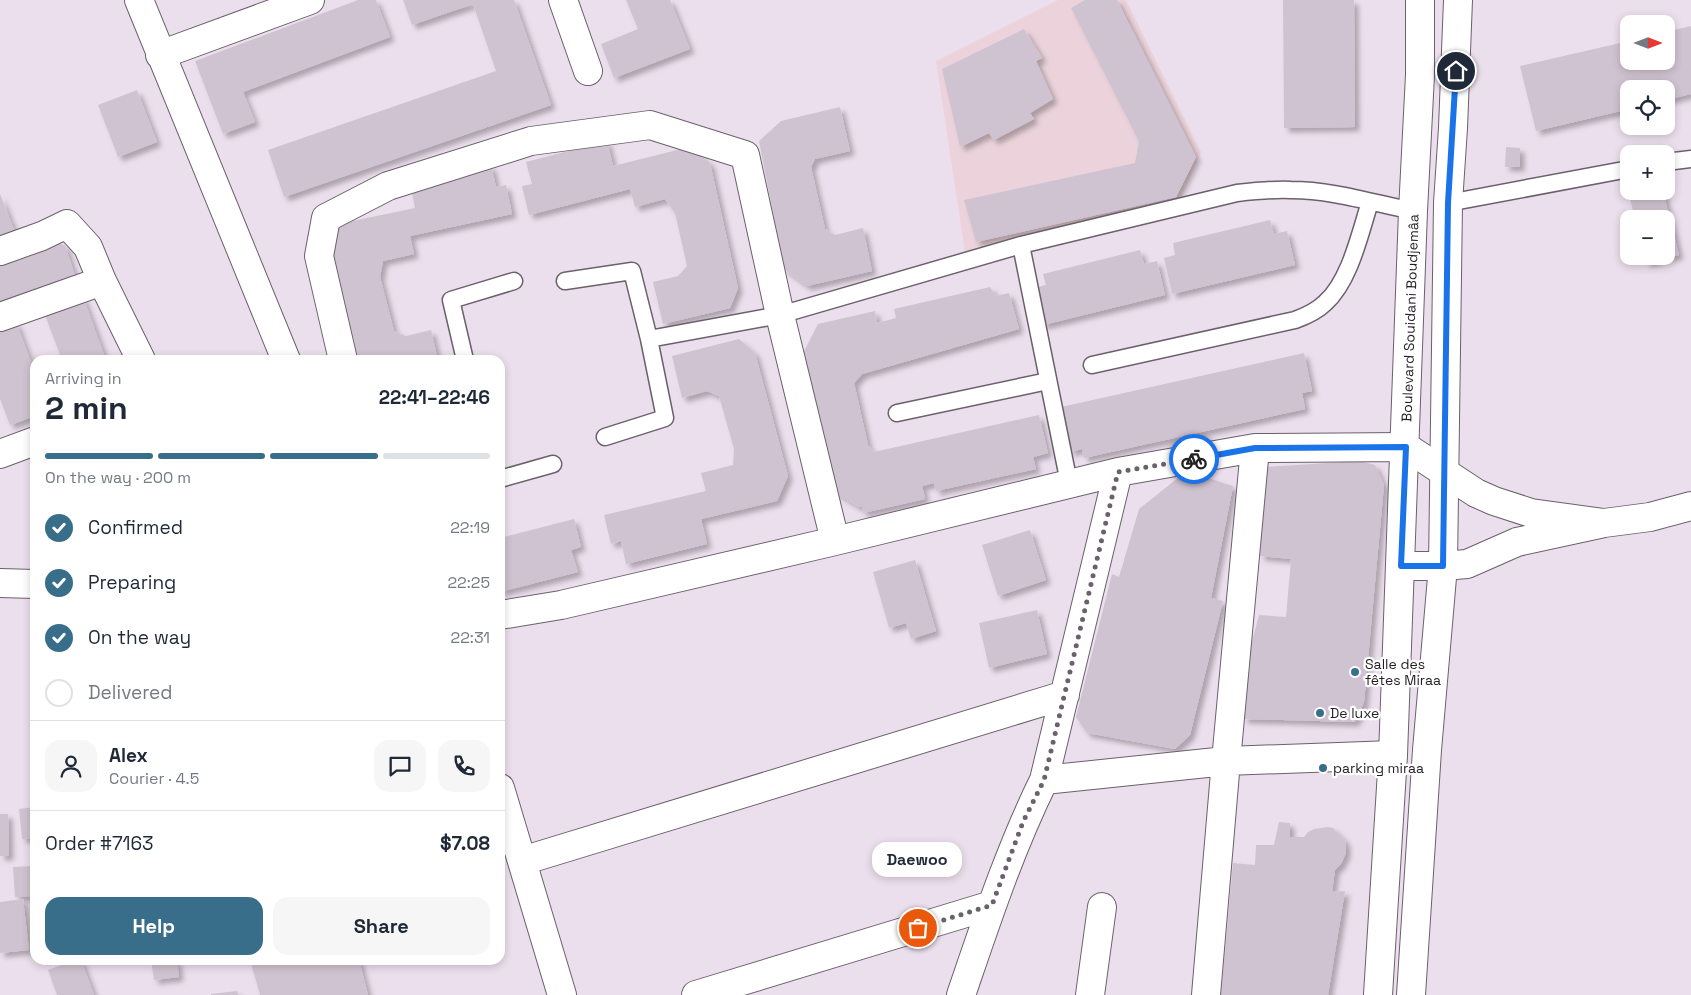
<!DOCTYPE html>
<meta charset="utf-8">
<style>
:root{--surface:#fff;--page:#f6f6f7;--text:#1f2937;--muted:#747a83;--line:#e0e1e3;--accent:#396e8a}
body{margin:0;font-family:"Space Grotesk",sans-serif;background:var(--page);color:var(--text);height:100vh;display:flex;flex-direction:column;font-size:19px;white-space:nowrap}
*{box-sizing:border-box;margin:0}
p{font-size:16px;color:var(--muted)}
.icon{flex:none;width:28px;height:28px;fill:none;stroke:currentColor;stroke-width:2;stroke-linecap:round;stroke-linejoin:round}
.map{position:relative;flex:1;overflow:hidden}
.side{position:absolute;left:30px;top:355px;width:475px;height:610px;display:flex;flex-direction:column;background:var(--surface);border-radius:15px;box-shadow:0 2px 8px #0003}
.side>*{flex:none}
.needle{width:32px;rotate:90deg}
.fabs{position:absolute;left:1620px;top:15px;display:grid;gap:10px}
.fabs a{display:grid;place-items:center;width:55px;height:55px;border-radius:10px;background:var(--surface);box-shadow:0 2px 8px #0003;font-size:25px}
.pin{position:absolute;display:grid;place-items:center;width:42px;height:42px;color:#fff;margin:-21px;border:2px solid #fff;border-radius:50%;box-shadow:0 1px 5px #0007}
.courier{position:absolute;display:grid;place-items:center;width:50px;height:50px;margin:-25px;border:4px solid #1a73e8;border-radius:50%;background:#fff;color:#222;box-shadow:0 1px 6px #0007}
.bubble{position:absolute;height:35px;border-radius:15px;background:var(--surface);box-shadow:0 2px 8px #0003;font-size:16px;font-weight:600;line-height:35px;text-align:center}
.summary em{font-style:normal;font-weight:600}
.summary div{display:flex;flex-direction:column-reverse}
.summary{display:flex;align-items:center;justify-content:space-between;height:85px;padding:0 15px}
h1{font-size:32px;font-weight:600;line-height:38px}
.bar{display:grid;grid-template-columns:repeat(4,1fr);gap:8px 5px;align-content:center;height:60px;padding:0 15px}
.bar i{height:6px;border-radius:4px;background:var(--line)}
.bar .active{background:var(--accent)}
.bar p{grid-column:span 4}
.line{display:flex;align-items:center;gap:12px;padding:0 15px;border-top:1px solid var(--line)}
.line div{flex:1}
.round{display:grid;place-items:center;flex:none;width:52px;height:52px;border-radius:15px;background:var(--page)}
ol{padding:0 15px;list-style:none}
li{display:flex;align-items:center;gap:15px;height:55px}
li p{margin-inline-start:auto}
li .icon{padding:5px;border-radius:50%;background:var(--accent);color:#fff;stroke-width:4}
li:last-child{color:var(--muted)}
li i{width:28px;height:28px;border:2px solid var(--line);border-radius:50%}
.action{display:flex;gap:10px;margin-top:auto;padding:10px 15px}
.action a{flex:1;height:58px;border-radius:15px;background:var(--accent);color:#fff;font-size:20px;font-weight:600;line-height:58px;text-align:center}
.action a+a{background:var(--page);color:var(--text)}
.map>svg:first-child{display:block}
</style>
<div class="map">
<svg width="1691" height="995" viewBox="0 0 1691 995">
<defs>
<filter id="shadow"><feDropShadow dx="4.5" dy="4.5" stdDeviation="2.5" flood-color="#0004"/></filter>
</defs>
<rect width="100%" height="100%" fill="#ecdfed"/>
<path fill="#ecd3db" d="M1058,0H1126L1201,152L1181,198L965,253L936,61Z"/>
<path fill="#d0c3d1" filter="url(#shadow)" d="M358,0H376L390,37L243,92L255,122L223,134L195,61Z
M403,0H514L551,105L284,197L268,150L496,71L473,4L412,25Z
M626,0H670L690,49L614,78L601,44L638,29Z
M1085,0H1117L1196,157L1176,197L976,242L964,200L1135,163L1139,141L1071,8Z
M1283,0H1354L1355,127L1284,128Z
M1691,26V94L1666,100V89H1629V109L1536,131L1520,66L1629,41V61H1666V32Z
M1024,29L1042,58L1036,61L1053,99L1030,113L1034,119L994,140L989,133L960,147L942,69Z
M137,90L157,142L118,157L98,105Z
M840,107L850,151L815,159L811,167L825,229L835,235L863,228L872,271L807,286L784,269L759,141L781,121Z
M607,141L613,166L689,147L710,163L738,288L730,308L663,324L653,282L678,276L687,266L675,213L665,199L635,207L630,189L529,215L522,186L532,184L526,162Z
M1506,147L1520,148V167H1505Z
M491,165L496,187L506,185L512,214L410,236L414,254L383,261L380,277L394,331L406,336L431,330L438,360H355L327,249L338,224L415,208L410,183Z
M1660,191H1663L1679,255L1646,263L1645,256H1666V219H1635L1630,199Z
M0,194L14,230L0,235Z
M1270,220L1274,234L1287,231L1295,265L1172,294L1164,258L1175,255L1173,243Z
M51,242L65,245L76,279L0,306V261Z
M1140,250L1144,264L1157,261L1165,295L1043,325L1034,288L1046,285L1043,274Z
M990,287L996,296L1009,293L1019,329L862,374L854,383L868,445L874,452L1039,415L1048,453L1033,457L1036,469L936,491L934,483L922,486L925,499L863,513L862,507H859L828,488L799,361L818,324L875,311L877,323L896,318L894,309Z
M83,297L106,360H62L44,312Z
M16,322L35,373V416L10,425L0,399V328Z
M739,339L755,353L788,476L777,501L701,519L707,544L626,564L621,541L611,544L604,515L706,491L701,473L733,465L734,449L719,396L707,391L682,398L672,356Z
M1304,353L1312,391L1302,393L1305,409L1084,458L1082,449L1070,452L1061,407Z
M1359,461L1375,465L1384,485L1364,702L1355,722L1243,719L1246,664L1259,615L1286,617L1291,559L1260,556L1265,467Z
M1195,474L1233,486L1211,598L1223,601L1190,735L1175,749L1087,733L1076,717L1112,574L1119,577L1139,509L1179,477L1192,484Z
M574,519L581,547L571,550L578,572L500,592V538Z
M1030,530L1046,580L998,596L982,545Z
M915,560L936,631L911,639L906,623L889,628L873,572Z
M1037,610L1047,654L989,668L979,623Z
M35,807V838L22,839L19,809Z
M0,814H8L9,856H0Z
M1279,822L1290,823V837H1304L1308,832L1314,829L1328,827L1333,828L1345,840L1346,844V853L1341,864L1335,870L1332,892L1345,891L1328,995H1221L1233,863L1255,865L1256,845H1274Z
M35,866V896L15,897L13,867Z
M23,899L29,950L0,953V902Z
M75,960H81L94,995H57L48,970Z
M151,960H177L179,977L154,980Z
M250,960H359L368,995H260Z
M237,991L238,995H211V994Z"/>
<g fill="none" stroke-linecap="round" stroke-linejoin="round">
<defs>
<path id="service" d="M1666,162L1691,159
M1448,203L1629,169
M1021,245L1069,483
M565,281L632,271L649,339L665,418L605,437
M649,339L780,315L1021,245L1237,193C1255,191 1273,189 1291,190C1332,190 1373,203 1413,211
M465,360L451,300L514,281
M1092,365L1295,320C1306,316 1317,311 1325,303C1350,281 1360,233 1370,202
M897,413L1048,381
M500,479L553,464"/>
<path id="minor" d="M139,0L286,360
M563,0L588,71
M160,55L310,0
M0,251L42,236L67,224L88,247L102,281L141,360
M0,317L102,281
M343,360L319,256L326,218L388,186L531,141L650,125L745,155L780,315L835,541
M0,454L35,441
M1401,566H1443L1467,564L1517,542L1604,523L1650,517L1691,506
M0,583L35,584
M500,615L561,605L835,541L1118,472L1255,448L1406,447L1476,493L1494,501L1531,513L1604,523
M1044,780L1226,761L1393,755
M500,788L562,995
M522,861L1065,695
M696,995L992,905
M961,995C986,922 1010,849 1044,780L1118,472
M1090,995L1102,907
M1206,995L1226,761L1255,448"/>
<path id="secondary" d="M1378,995L1393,755L1413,211L1420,75V0
M1411,995L1427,750L1443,566L1448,203L1453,128L1458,0"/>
</defs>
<use href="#service" stroke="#6b606c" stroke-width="19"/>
<use href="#minor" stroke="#6b606c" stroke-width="30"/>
<use href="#secondary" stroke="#6b606c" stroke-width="30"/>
<use href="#service" stroke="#fff" stroke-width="16"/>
<use href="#minor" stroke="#fff" stroke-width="28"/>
<use href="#secondary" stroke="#fff" stroke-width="28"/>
</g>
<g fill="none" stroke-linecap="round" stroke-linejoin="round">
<path stroke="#6a626b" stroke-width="5" stroke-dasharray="0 9" d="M918,928L992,905L1023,822L1044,780L1118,472L1194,459"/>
<path stroke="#1a73e8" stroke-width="6" d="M1194,459L1255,448L1406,447L1401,566H1443L1448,203L1456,71"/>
</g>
<g fill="#396e8a" stroke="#fff" stroke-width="2">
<circle cx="1355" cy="672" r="5"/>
<circle cx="1320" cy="713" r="5"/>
<circle cx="1323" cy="768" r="5"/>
</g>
<g text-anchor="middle" stroke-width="4.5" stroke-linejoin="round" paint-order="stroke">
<g font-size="14" fill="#241f25" stroke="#fff">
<text transform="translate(1410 318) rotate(-88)" y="5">Boulevard Souidani Boudjemâa</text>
</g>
<g font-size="14" fill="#241f25" stroke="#fff" text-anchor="start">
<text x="1365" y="669">Salle des<tspan x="1365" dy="16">fêtes Miraa</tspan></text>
<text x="1330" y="718">De luxe</text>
<text x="1333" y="773">parking miraa</text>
</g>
</g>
</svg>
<div class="fabs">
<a><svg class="needle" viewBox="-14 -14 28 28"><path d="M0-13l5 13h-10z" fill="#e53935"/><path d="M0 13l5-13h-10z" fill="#747a83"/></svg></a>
<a><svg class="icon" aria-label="locate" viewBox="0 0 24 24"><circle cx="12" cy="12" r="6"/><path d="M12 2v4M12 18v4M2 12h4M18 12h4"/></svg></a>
<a>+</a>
<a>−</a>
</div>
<div class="pin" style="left:918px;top:928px;background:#ea580c"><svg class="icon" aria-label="bag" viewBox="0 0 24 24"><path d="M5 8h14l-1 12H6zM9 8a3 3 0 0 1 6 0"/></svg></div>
<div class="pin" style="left:1456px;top:71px;background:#1f2937"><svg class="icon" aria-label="home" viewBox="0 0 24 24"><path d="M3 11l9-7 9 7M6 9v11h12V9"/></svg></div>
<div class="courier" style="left:1194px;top:459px"><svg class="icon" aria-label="bike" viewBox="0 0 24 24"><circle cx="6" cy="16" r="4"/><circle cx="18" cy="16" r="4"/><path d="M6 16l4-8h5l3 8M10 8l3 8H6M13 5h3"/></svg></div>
<div class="bubble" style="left:872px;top:842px;width:90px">Daewoo</div>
<section class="side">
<div class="summary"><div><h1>2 min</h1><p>Arriving in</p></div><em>22:41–22:46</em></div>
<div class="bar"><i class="active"></i><i class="active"></i><i class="active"></i><i></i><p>On the way · 200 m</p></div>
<ol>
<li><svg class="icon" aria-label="check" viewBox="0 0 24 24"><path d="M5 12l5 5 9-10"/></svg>Confirmed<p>22:19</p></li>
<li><svg class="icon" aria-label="check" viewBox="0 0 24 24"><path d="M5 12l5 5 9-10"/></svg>Preparing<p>22:25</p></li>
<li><svg class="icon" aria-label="check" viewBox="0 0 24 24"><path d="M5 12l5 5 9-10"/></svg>On the way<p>22:31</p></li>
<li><i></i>Delivered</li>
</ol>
<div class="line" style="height:90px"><a class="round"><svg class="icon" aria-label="person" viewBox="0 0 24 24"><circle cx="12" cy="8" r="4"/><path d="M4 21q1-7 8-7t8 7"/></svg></a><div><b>Alex</b><p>Courier · 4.5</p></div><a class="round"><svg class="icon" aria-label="chat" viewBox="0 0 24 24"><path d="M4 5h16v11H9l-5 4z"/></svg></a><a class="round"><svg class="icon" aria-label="phone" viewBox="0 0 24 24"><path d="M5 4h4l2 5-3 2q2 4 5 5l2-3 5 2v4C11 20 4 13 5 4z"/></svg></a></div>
<div class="line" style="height:65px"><div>Order #7163</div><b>$7.08</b></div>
<div class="action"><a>Help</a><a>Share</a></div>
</section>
</div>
